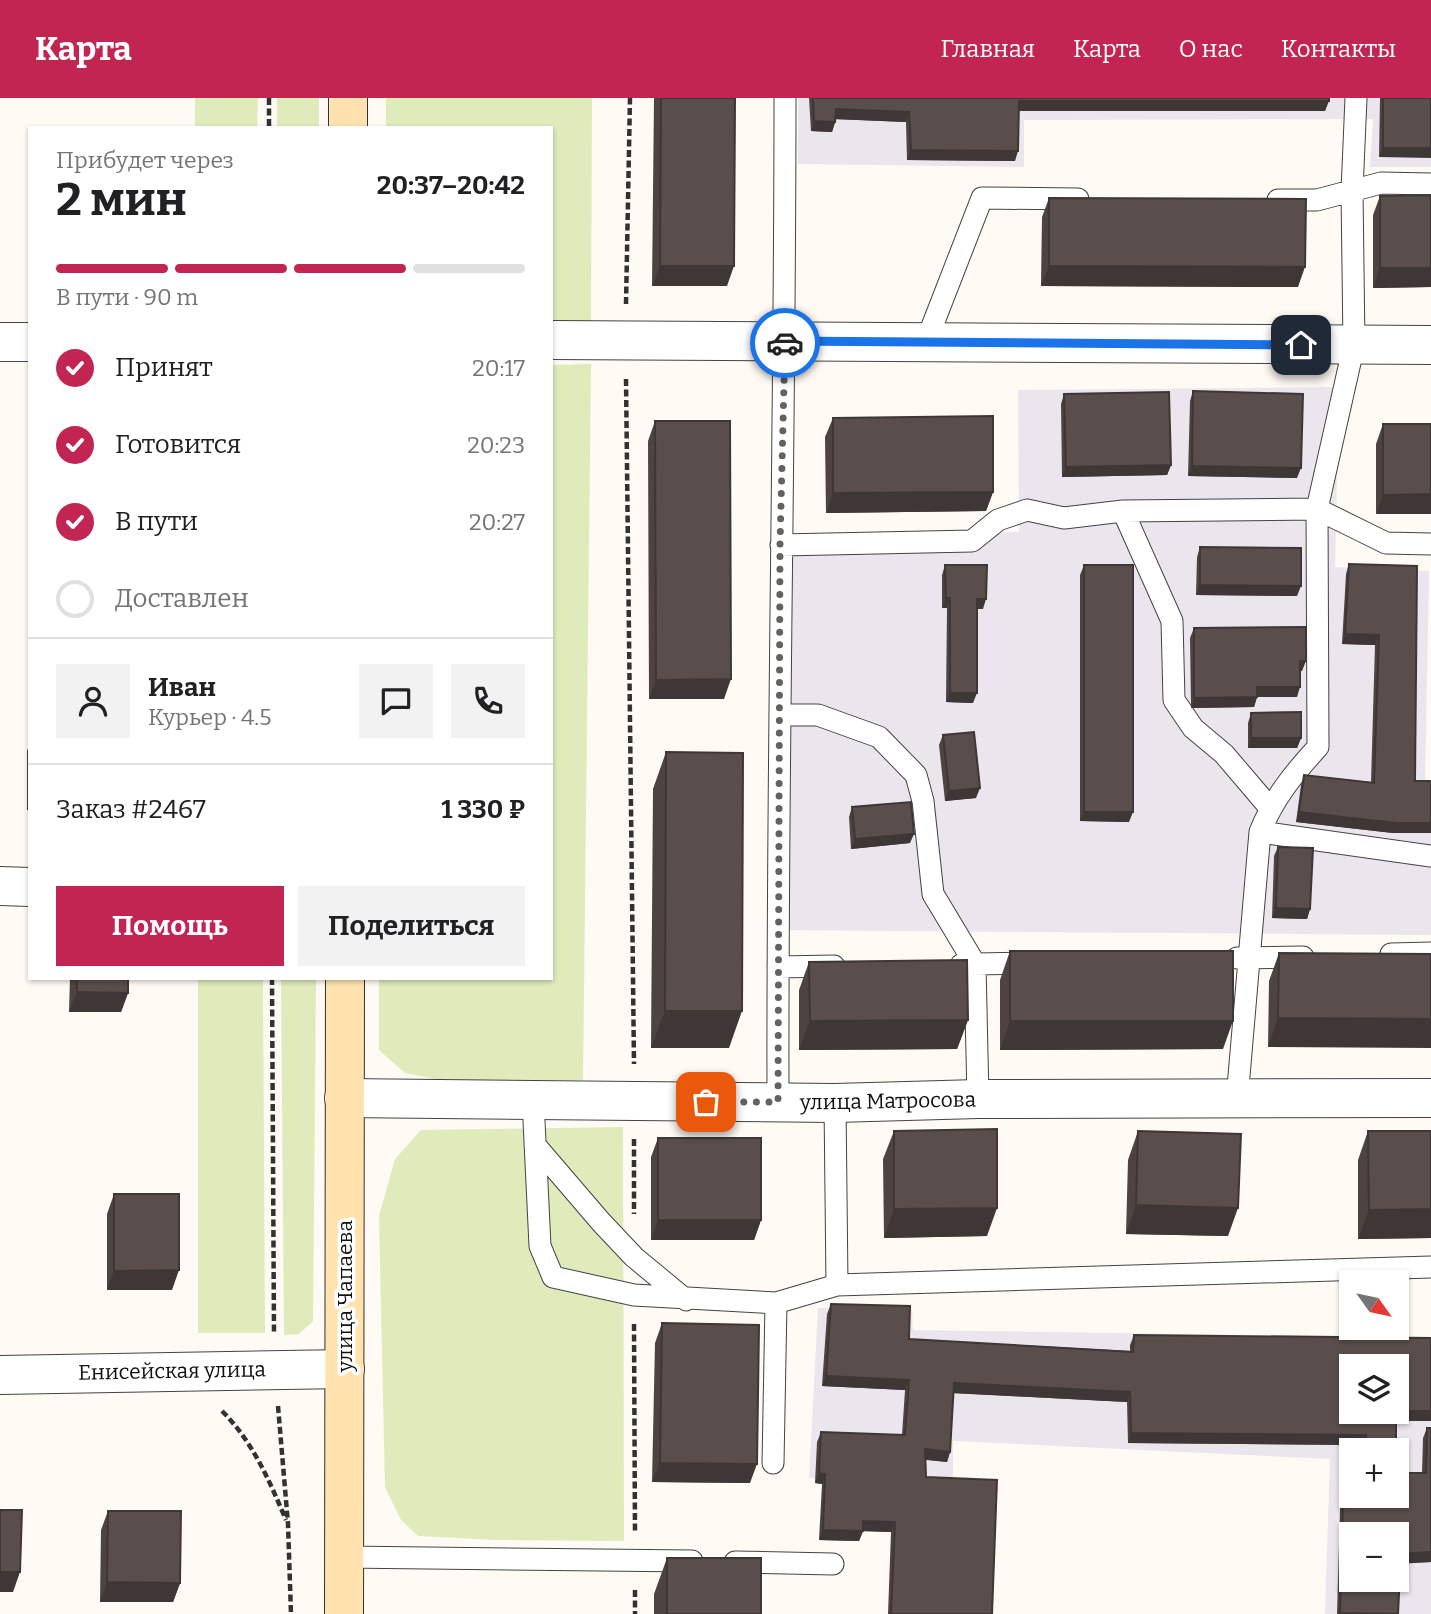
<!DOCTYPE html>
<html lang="ru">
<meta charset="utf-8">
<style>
:root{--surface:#fff;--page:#f2f2f2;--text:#202124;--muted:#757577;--line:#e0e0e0;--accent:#c32553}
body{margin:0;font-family:Bitter,serif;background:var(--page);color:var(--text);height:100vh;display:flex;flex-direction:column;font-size:26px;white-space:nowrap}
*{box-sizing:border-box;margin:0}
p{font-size:23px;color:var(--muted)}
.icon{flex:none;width:38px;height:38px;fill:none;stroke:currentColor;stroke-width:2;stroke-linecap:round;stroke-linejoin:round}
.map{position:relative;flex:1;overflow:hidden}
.drawer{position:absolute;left:28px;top:28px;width:525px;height:854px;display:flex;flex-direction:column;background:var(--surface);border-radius:0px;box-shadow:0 2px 5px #0004}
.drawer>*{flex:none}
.needle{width:46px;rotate:123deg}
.buttons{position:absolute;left:1339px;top:1172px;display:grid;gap:14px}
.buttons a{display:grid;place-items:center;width:70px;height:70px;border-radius:0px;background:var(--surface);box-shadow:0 2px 5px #0004;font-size:35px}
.pin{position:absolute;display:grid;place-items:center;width:60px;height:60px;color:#fff;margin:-30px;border-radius:14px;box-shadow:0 4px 10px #0006}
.courier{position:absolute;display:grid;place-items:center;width:70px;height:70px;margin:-35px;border:5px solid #1a73e8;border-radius:50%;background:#fff;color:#222;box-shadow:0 2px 9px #0007}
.headline em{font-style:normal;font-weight:700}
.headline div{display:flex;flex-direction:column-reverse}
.headline{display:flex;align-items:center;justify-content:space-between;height:119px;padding:0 28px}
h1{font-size:46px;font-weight:700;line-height:52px}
.bar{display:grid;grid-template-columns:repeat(4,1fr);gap:10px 7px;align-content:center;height:84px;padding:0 28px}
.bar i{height:9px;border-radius:5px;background:var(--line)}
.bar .active{background:var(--accent)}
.bar p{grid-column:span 4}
.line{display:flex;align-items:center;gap:18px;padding:0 28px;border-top:2px solid var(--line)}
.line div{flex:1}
.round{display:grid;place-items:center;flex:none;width:74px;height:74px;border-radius:0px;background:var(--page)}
ol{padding:0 28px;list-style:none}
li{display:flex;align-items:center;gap:21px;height:77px}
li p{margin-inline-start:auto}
li .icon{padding:7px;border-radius:50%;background:var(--accent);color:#fff;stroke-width:4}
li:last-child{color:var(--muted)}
li i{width:38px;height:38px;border:4px solid var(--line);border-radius:50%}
.primary-button{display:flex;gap:14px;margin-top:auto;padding:14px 28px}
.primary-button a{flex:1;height:80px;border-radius:0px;background:var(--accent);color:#fff;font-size:28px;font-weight:700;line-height:80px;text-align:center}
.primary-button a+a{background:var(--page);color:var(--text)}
header{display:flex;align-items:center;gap:42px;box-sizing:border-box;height:98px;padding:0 35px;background:var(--accent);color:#fff}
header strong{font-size:33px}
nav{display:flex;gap:38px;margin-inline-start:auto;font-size:24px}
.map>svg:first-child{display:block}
</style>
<header>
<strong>Карта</strong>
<nav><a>Главная</a><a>Карта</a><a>О нас</a><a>Контакты</a></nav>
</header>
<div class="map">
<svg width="1431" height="1516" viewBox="0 0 1431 1516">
<rect width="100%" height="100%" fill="#fffaf3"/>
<path fill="#ebe5ee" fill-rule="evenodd" d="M798,0H1431V69H1370L1373,21L1024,22V69L798,66Z
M1339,289L1335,469L1429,473L1425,683L1431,684V837L767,832L771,440L1019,434L1018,292Z
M818,1210L912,1211L913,1232L1431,1240V1516H1325L1330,1361L953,1343V1383L809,1380ZM1351,1269H1396V1314H1351ZM1351,1353H1396V1398H1351ZM1351,1437H1396V1482H1351Z"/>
<path fill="#dfebbb" d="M195,0H258L257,30H195Z
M277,0H319V30H277Z
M386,0H592L591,224L551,223V30H386Z
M591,266L583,982H440L405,975L379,952V880H551V267Z
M198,880H263L265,1235H198Z
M281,880H316L313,1223L299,1236L284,1237Z
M623,1029L624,1443L497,1442L418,1438L401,1422L385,1389L379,1118L395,1061L421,1032Z"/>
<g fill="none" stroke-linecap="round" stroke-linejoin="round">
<defs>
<path id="service" d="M1278,102H1317L1381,85L1431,86
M926,244L982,100L1078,101
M1123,413L1172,523L1174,602L1193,630L1224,656L1270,710
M781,447L972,443L998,422L1027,412L1064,420L1123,413L1317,411L1386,445L1431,446
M780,617H818L879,639L916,677L923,703L933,796L975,866L961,867
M1260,734L1431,758
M1391,856L1431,855
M1237,860L1303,859
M778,869L834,868
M978,1001L975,866L1034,865
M1237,1001L1260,734C1273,701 1294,675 1318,649L1317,411L1354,247L1352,93L1356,0
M533,1002L540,1148L553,1179L634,1197L776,1205L837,1187
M778,1005C777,670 785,335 785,0
M835,1005L837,1187L1431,1169
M535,1047L601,1124L634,1159L686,1202
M773,1365L776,1205
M344,1459L692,1463
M735,1464L833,1466"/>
<path id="minor" d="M551,242L1431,247
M0,244H30
M0,788L30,789
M344,1000L835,1005L978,1001L1431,1000
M0,1277L345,1271"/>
<path id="secondary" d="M348,30V0
M344,1516L345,880"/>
</defs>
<use href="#service" stroke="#434343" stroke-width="23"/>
<use href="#minor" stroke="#434343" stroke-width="40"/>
<use href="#secondary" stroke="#323232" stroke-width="40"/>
<path stroke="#323232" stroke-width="4.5" stroke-dasharray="7 3.5" stroke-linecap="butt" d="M269,0V30
M626,206L630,0
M626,281L634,966
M272,880L274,1236
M634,1041V1116
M634,1226L635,1435
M278,1308L288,1426L291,1516
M222,1313C253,1344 269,1382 286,1422
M635,1492V1516"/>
<use href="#service" stroke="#fff" stroke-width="21"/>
<use href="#minor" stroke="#fff" stroke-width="38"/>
<use href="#secondary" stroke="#ffe2ae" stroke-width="38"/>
</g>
<path fill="#4d4341" d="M654,0H735L727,188H652Z
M809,0H1329L1325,13H1019L1015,63L907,62L906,24L836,21L832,34L811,33Z
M1380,0H1431L1379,59Z
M1431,97V189L1373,190V117L1380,98Z
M1049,100L1298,189L1041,188L1042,119Z
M1193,293L1297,380L1188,378L1190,303Z
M1064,296L1171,367L1167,377L1062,379L1061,306Z
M833,320L993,394L986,413L826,415L825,339Z
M655,323L724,601H649L648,343Z
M1383,326H1431L1376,416V346Z
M1200,449L1297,498L1196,497L1197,459Z
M1349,466L1417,468L1415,683H1431V735H1393L1296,724L1301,687L1304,677L1371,684L1375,547L1342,546L1346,476Z
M945,467L983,511H977L973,605L946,604L947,510H942V477Z
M1084,467L1129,724L1080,723V477Z
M1194,530L1302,573H1300L1297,599H1257L1254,609L1191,610L1190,540Z
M1251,615L1301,640L1297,650H1248V625Z
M943,637L976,700L945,703L939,647Z
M30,644V712H27V653Z
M666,654L729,950H651L653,691Z
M852,709L910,745L851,751L849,719Z
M1278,749L1310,811L1307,821L1272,820L1274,758Z
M1010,853L1223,951L1000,952V882Z
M1279,855L1431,856L1268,949L1269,883Z
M809,864L968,922L957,951L799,952V892Z
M70,880H128V895L121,914H69Z
M894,1033L987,1138L884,1140L883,1061Z
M1138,1033L1228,1138L1126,1136L1128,1062Z
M1368,1033H1431V1140L1358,1141V1062Z
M658,1040L761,1122L754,1142H651V1059Z
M114,1096L172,1192H107V1116Z
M831,1206L909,1241L1130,1253V1247L1134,1237L1431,1240V1323H1396V1353H1362V1347L1128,1345L1127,1304L954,1295L950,1354L947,1364L926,1362V1379L992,1516H888L891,1434L863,1433L859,1443L819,1442L822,1386L815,1385L817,1344L821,1334L902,1337L905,1292L822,1288L827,1216Z
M662,1225L750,1385L652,1384L655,1245Z
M1427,1330H1431V1464L1401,1465L1398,1516H1337L1341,1376L1344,1367L1351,1398L1422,1375L1423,1340Z
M108,1413L180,1485L173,1504H100L101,1432Z
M667,1460L761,1516H654V1496Z"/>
<path fill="#3e3735" d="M1019,3H1329L1325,13H1016Z
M836,11L909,14L906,24L832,21Z
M814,23L835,24L832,34L811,33Z
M1383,50H1431V60L1379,59Z
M911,52L1018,53L1015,63L907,62Z
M660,168H734L727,188H652Z
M1049,168L1305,169L1298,189L1041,188Z
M1380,170H1431V189L1373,190Z
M1171,367L1167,377L1062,379L1066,369Z
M1192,368L1301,370L1297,380L1188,378Z
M993,394L986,413L826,415L833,395Z
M1431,396V416H1376L1383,397Z
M1200,487L1301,488L1297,498L1196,497Z
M946,500H950L947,510H942Z
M977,501H986L983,511H973Z
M1345,536L1379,537L1375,547L1342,546Z
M1300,563H1306L1302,573H1296Z
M731,581L724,601H649L656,582Z
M1257,589H1300L1297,599H1257L1254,609L1191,610L1194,600Z
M950,595H977L973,605L946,604Z
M1251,640H1301L1297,650H1248Z
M980,690L976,700L945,703L949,693Z
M1084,714H1133L1129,724L1080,723Z
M1299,714L1431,725V735H1393L1296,724Z
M914,736L910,745L851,751L855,741Z
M1276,810L1310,811L1307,821L1272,820Z
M77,894L128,895L121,914H69Z
M665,913H742L729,950H651Z
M1278,920L1431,921V950L1268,949Z
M968,922L957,951L799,952L810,923Z
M1010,923H1233L1223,951L1000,952Z
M1136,1107L1238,1110L1228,1138L1126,1136Z
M997,1110L987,1138L884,1140L894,1111Z
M1431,1111V1140L1358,1141L1369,1112Z
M658,1122H761L754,1142H651Z
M179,1172L172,1192H107L114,1173Z
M826,1278L909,1282L905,1292L822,1288Z
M954,1285L1130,1294L1127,1304L950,1295Z
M1396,1313H1431V1323H1392Z
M1131,1335L1366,1337L1362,1347L1128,1345Z
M925,1351L950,1354L947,1364L921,1361Z
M660,1365L757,1366L750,1385L652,1384Z
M819,1375L825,1376L822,1386L815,1385Z
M863,1423L895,1424L891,1434L860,1433Z
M823,1432L863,1433L859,1443L819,1442Z
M1431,1454V1464L1398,1466L1401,1456Z
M0,1474H20L13,1494H0Z
M107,1484L180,1485L173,1504H100Z"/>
<path fill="#594e4c" stroke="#3e3735" stroke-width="2" fill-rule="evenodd" d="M661,0H735L734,168H660Z
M813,0H1329V3H1019L1018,53L911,52L909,14L836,11L835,24L814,23Z
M1383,0H1431V50H1383Z
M1431,97V170H1380V98Z
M1049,100L1306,101L1305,169L1049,168Z
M1193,293L1303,296L1301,370L1192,368Z
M1169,294L1171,367L1066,369L1064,296Z
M993,318V394L833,395V320Z
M655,323H730L731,581L656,582Z
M1383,326H1431V396L1383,397Z
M1200,449L1301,450V488L1200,487Z
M1349,466L1417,468L1415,683H1431V725H1396L1299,714L1304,677L1374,685L1379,537L1345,536Z
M945,467H987L986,501H977V595H950V500H946Z
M1084,467H1133V714H1084Z
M1306,529V563H1300V589H1257V599L1194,600V530Z
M1301,614V640H1251V615Z
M974,634L980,690L949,693L943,637Z
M666,654L743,655L742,913H665Z
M911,704L914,736L855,741L852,709Z
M1278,749L1313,750L1310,811L1276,810Z
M1010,853H1233V923H1010Z
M1279,855L1431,856V921L1278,920Z
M967,862L968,922L810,923L809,864Z
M77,880H128V895L77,894Z
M997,1031V1110L894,1111V1033Z
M1138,1033L1241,1036L1238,1110L1136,1107Z
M1368,1033H1431V1111L1369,1112Z
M658,1040H761V1122H658Z
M114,1096H179V1172L114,1173Z
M831,1206L910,1208L909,1241L1133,1254L1134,1237L1431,1240V1313H1396V1269H1351V1314H1396V1353H1365L1366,1337L1131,1335L1130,1294L954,1285L950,1354L925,1351L926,1379L997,1382L992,1516H891L895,1424L863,1423V1433L823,1432L825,1376L819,1375L821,1334L905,1337L909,1282L826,1278Z
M662,1225L759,1227L757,1366L660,1365Z
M1427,1330H1431V1454L1401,1456L1398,1516L1340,1515L1344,1367H1351V1398H1396V1375H1426ZM1351,1437H1396V1482H1351Z
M0,1412H22L20,1474H0Z
M108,1413H181L180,1485L107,1484Z
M667,1460H761V1516H667Z"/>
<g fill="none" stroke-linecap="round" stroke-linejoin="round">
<path stroke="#64625f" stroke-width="7" stroke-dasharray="0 12.6" d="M706,1004H778L780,447L785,245"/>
<path stroke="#1a73e8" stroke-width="9" d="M785,245V243L1301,247"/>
</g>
<g text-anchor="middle" stroke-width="7" stroke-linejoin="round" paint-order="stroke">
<g font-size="21" fill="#101010" stroke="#fff">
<text transform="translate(888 1003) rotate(-1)" y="7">улица Матросова</text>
<text transform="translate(345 1198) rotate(-90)" y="7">улица Чапаева</text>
<text transform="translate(172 1273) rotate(-1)" y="7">Енисейская улица</text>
</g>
</g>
</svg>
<div class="buttons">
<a><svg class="needle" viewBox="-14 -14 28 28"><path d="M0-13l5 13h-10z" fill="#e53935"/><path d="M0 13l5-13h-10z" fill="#757577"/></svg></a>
<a><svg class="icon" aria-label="layers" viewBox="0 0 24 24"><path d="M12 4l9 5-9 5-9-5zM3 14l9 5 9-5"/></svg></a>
<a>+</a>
<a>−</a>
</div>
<div class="pin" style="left:706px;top:1004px;background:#ea580c"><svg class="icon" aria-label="bag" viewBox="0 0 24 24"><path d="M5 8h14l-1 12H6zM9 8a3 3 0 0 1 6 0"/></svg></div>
<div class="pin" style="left:1301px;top:247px;background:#1f2937"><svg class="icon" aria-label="home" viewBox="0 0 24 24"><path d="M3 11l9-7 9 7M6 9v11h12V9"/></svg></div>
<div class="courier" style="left:785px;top:245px"><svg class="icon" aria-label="car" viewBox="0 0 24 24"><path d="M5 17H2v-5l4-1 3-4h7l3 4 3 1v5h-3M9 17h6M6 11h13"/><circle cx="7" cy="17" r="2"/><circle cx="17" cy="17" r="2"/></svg></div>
<section class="drawer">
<div class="headline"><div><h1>2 мин</h1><p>Прибудет через</p></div><em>20:37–20:42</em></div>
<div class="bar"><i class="active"></i><i class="active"></i><i class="active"></i><i></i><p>В пути · 90 m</p></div>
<ol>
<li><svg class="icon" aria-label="check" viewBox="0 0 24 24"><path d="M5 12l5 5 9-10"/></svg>Принят<p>20:17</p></li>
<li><svg class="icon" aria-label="check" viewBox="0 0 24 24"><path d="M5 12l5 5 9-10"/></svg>Готовится<p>20:23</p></li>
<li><svg class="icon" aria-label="check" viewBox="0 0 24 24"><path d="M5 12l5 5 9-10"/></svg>В пути<p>20:27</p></li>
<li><i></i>Доставлен</li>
</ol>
<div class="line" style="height:126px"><a class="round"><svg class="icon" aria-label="person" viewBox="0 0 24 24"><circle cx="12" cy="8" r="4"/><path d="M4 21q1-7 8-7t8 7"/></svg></a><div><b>Иван</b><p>Курьер · 4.5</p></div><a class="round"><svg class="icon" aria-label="chat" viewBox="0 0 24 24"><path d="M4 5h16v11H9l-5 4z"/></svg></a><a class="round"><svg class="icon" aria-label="phone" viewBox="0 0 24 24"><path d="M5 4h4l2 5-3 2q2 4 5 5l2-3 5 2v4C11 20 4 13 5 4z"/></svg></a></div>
<div class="line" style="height:91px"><div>Заказ #2467</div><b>1 330 ₽</b></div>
<div class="primary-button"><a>Помощь</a><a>Поделиться</a></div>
</section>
</div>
